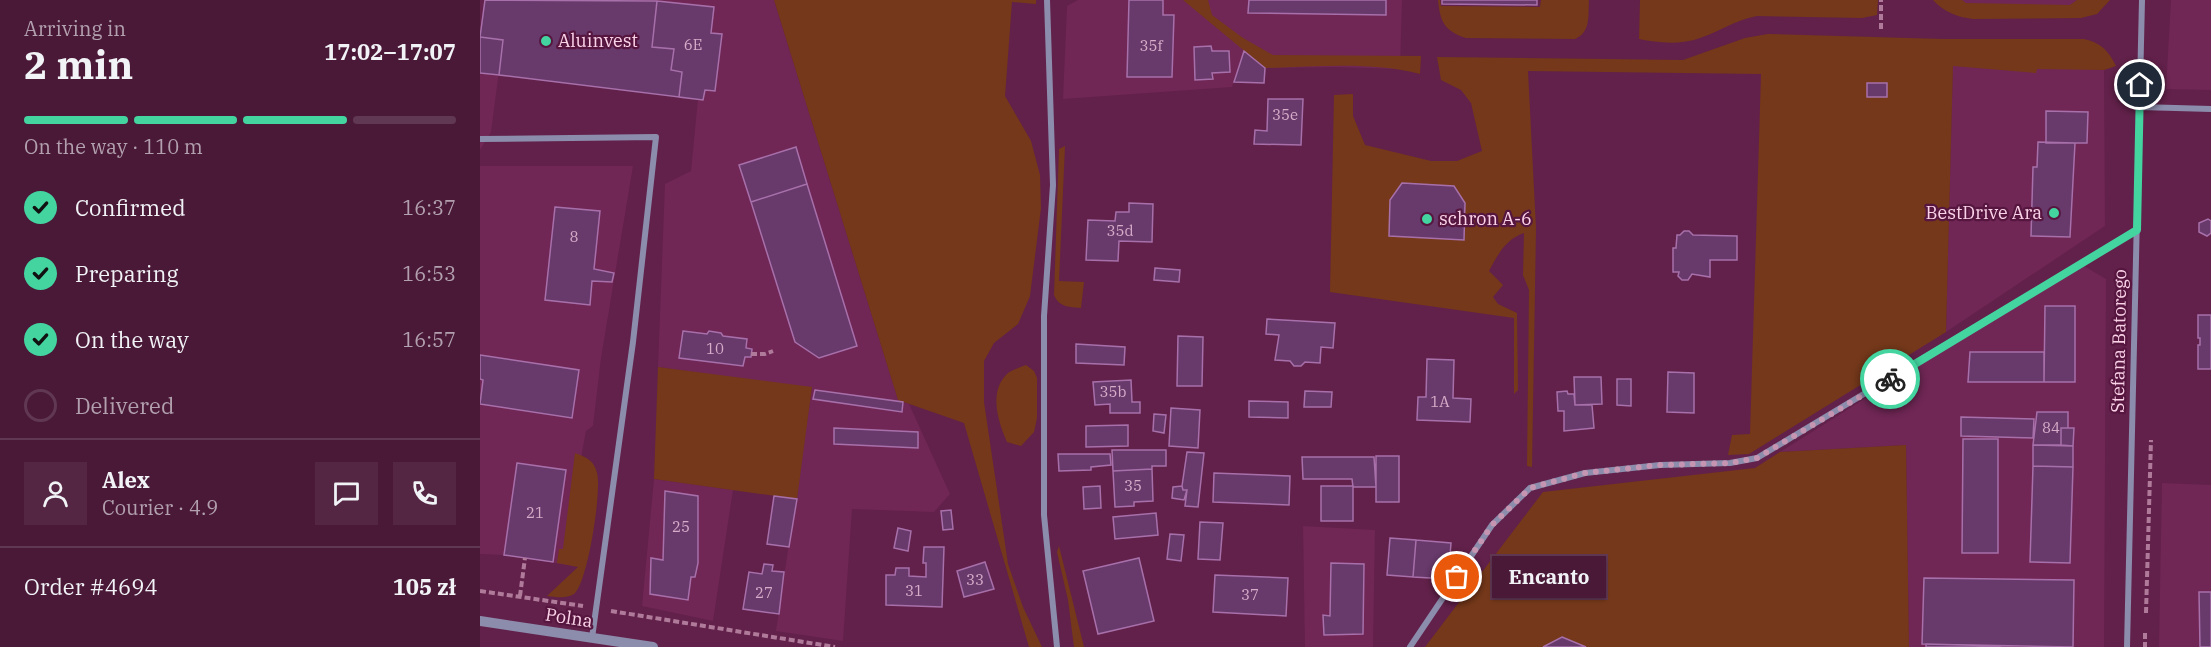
<!DOCTYPE html>
<meta charset="utf-8">
<style>
:root{--surface:#4a1938;--page:#542643;--text:#f1f3f6;--muted:#b2a0ae;--line:#613853;--accent:#43d4a0}
body{margin:0;font-family:"IBM Plex Serif",serif;background:var(--page);color:var(--text);height:100vh;display:flex;flex-direction:column;font-size:22px;white-space:nowrap}
*{box-sizing:border-box;margin:0}
p{font-size:20px;color:var(--muted)}
.icon{flex:none;width:33px;height:33px;fill:none;stroke:currentColor;stroke-width:2;stroke-linecap:round;stroke-linejoin:round}
.map{position:relative;flex:1;overflow:hidden}
.details{display:flex;flex-direction:column;background:var(--surface);width:480px}
.details>*{flex:none}
.pin{position:absolute;display:grid;place-items:center;width:51px;height:51px;color:#fff;margin:-26px;border:3px solid #fff;border-radius:50%;box-shadow:0 2px 6px #0007}
.courier{position:absolute;display:grid;place-items:center;width:60px;height:60px;margin:-30px;border:4px solid #43d4a0;border-radius:50%;background:#fff;color:#222;box-shadow:0 2px 8px #0007}
.bubble{position:absolute;height:42px;border-radius:0px;background:var(--surface);box-shadow:0 2px 4px #0004,0 0 0 2px var(--line);font-size:20px;font-weight:700;line-height:42px;text-align:center}
.summary em{font-style:normal;font-weight:700}
.summary div{display:flex;flex-direction:column-reverse}
.summary{display:flex;align-items:center;justify-content:space-between;height:102px;padding:0 24px}
h1{font-size:39px;font-weight:700;line-height:45px}
.bar{display:grid;grid-template-columns:repeat(4,1fr);gap:9px 6px;align-content:center;height:72px;padding:0 24px}
.bar i{height:8px;border-radius:4px;background:var(--line)}
.bar .selected{background:var(--accent)}
.bar p{grid-column:span 4}
.line{display:flex;align-items:center;gap:15px;padding:0 24px;border-top:2px solid var(--line)}
.line div{flex:1}
.round{display:grid;place-items:center;flex:none;width:63px;height:63px;border-radius:0px;background:var(--page)}
ol{padding:0 24px;list-style:none}
li{display:flex;align-items:center;gap:18px;height:66px}
li p{margin-inline-start:auto}
li .icon{padding:6px;border-radius:50%;background:var(--accent);color:#111;stroke-width:4}
li:last-child{color:var(--muted)}
li i{width:33px;height:33px;border:3px solid var(--line);border-radius:50%}
main{display:flex;flex:1;min-height:0}
.map>svg:first-child{display:block}
</style>
<main>
<section class="details">
<div class="summary"><div><h1>2 min</h1><p>Arriving in</p></div><em>17:02–17:07</em></div>
<div class="bar"><i class="selected"></i><i class="selected"></i><i class="selected"></i><i></i><p>On the way · 110 m</p></div>
<ol>
<li><svg class="icon" aria-label="check" viewBox="0 0 24 24"><path d="M5 12l5 5 9-10"/></svg>Confirmed<p>16:37</p></li>
<li><svg class="icon" aria-label="check" viewBox="0 0 24 24"><path d="M5 12l5 5 9-10"/></svg>Preparing<p>16:53</p></li>
<li><svg class="icon" aria-label="check" viewBox="0 0 24 24"><path d="M5 12l5 5 9-10"/></svg>On the way<p>16:57</p></li>
<li><i></i>Delivered</li>
</ol>
<div class="line" style="height:108px"><a class="round"><svg class="icon" aria-label="person" viewBox="0 0 24 24"><circle cx="12" cy="8" r="4"/><path d="M4 21q1-7 8-7t8 7"/></svg></a><div><b>Alex</b><p>Courier · 4.9</p></div><a class="round"><svg class="icon" aria-label="chat" viewBox="0 0 24 24"><path d="M4 5h16v11H9l-5 4z"/></svg></a><a class="round"><svg class="icon" aria-label="phone" viewBox="0 0 24 24"><path d="M5 4h4l2 5-3 2q2 4 5 5l2-3 5 2v4C11 20 4 13 5 4z"/></svg></a></div>
<div class="line" style="height:78px"><div>Order #4694</div><b>105 zł</b></div>
</section>
<div class="map">
<svg width="1731" height="647" viewBox="0 0 1731 647">
<rect width="100%" height="100%" fill="#62214a"/>
<path fill="#702755" d="M170,0H294L418,400L429,404L470,494L454,512L372,509L363,641L296,631L332,388L178,367L185,184L211,171L218,99L177,1Z
M598,0H922L920,69L854,67L785,68L764,51L752,87L583,99L587,6Z
M1476,0H1604L1588,10H1491Z
M1691,0H1731V90L1686,89Z
M0,37L23,40L11,132L0,150Z
M1473,61L1624,70L1625,226L1466,332Z
M0,166H153L121,358L113,426L106,431L101,458L94,566L24,555L0,554Z
M1604,266L1626,279L1624,647H1429L1426,445L1300,452L1415,380Z
M174,479L253,490L233,621L162,606Z
M1682,483L1731,485V647H1679Z
M823,526L895,530L893,647H825Z"/>
<path fill="#75381a" fill-rule="evenodd" d="M294,0H556V4L532,2L525,96L551,141L560,175L561,208L550,296L538,324L514,343L504,361V402L528,564L543,607L562,647H549L484,423L418,400Z
M703,0H728L732,15L763,38L793,55L941,56L940,74C891,61 836,67 785,68Z
M958,0H960L961,6L1060,7L1061,0H1109C1108,16 1111,32 1095,39L986,38C964,31 960,21 958,0Z
M1160,0H1398L1397,15L1382,18L1277,16C1253,21 1241,31 1220,38C1201,45 1178,43 1159,39Z
M1453,0H1482L1486,3L1590,5L1597,0H1630L1617,14L1601,18L1493,19C1477,17 1464,12 1453,0Z
M1288,34L1463,39H1604C1620,42 1629,51 1636,66L1624,70L1557,69L1556,73L1473,66L1466,332L1269,454L1248,455L1252,435L1270,434L1281,74L1048,71L1056,228L1052,467L1047,466L1049,290L1043,275L1044,233C1026,239 1018,254 1009,271L1023,285L1013,297L1018,304L1037,313L1038,390L1034,394V318L850,292L854,95L873,94V116L885,145L951,161H977L1002,151L991,103L981,90L961,80L957,57L1203,60L1265,38ZM922,184L974,186L985,203L984,240L910,235Z
M585,146L579,281L604,282L601,308C589,307 579,307 574,295L579,149Z
M546,365L554,371L557,378V418L554,432L541,446L527,442C518,422 508,391 528,373C532,370 541,367 546,365Z
M178,367L332,387L317,499L174,479Z
M1426,445L1429,647H945L1063,492L1275,468L1300,452Z
M95,453C106,457 114,460 117,473C122,489 108,583 94,594C86,599 76,597 67,596L98,567L77,563L79,549H83Z
M579,546L604,647H594L588,600L577,552Z"/>
<path fill="#68396b" stroke="#a770aa" stroke-width="1.5" d="M5,0L177,1L172,47L194,49L191,70L202,72L199,97L19,75L23,40L0,37Z
M649,0H683V15H694L692,77H647Z
M769,0H906V15L768,13Z
M962,0H1057V5L962,4Z
M177,1L234,7L231,33L242,34L235,91L225,90L223,100L199,97L202,72L191,70L194,49L172,47Z
M0,37L23,40L19,75L0,73Z
M731,46L732,51H749L750,72L732,73L733,79L715,80L714,47Z
M764,51L785,68L784,83L754,82Z
M1387,83H1407V97H1387Z
M788,99H823L821,145L774,144L775,130L787,131Z
M1566,111L1608,112L1607,143H1566Z
M1558,142L1595,143L1590,237L1551,236L1553,167H1557Z
M316,147L327,184L271,202L259,165Z
M922,183L974,186L985,203L984,240L909,236L910,200Z
M327,184L377,346L339,358L315,342L271,202Z
M649,203L673,204L672,242L639,241L638,261L606,260L608,220L635,221L636,212H649Z
M75,207L120,211L114,269L134,273L132,282L112,281L110,305L65,300Z
M1728,219L1731,221V233L1727,236L1719,232V223Z
M1204,231H1209L1213,235L1257,236V260H1230V277L1212,274L1208,280H1202L1198,276L1199,272H1193V248H1196L1197,235H1200Z
M675,268L700,270L699,282L674,280Z
M1565,306H1595V382H1564Z
M1718,315H1731V369H1718V345H1720V338H1718Z
M787,319L855,323L853,348L841,347L840,363L825,362L821,366H814L810,361L795,360L799,335L786,334Z
M203,331L227,334L229,331L241,333L243,336L267,339L266,348L272,349L271,357H265L263,366L199,358Z
M698,336L723,337L722,386H697Z
M596,344L645,347L644,365L596,363Z
M1490,352H1564V382H1488Z
M0,355L99,370L92,418L0,404L3,380L0,379Z
M947,359L974,360L973,398L991,399L990,422L937,420L938,397H946Z
M1188,372L1214,373V413L1187,412Z
M1094,377H1121L1122,404L1095,405Z
M1137,379H1151V406L1137,405Z
M651,380L652,402H660V413H630V404L615,405L613,382Z
M335,390L423,402L422,412L333,399Z
M825,391L852,392L851,407H824Z
M1087,391L1088,394H1094L1095,405H1112L1114,428L1084,431V411H1078L1077,392Z
M769,401L808,402V418L769,417Z
M691,408L720,410L718,448L689,446Z
M1557,412H1588V428H1581V445H1553Z
M674,414L686,415L684,433L673,431Z
M1481,417L1554,419L1553,438L1481,436Z
M648,425V446L606,447V426Z
M354,428L438,432V448L354,444Z
M1581,428H1594L1593,446L1581,445Z
M1483,439H1518V553H1482Z
M1553,445L1593,446V467L1553,466Z
M632,450H686V466H672V469L633,471Z
M707,452L724,453L718,507L705,506L707,490H703L702,486Z
M578,454H630L631,465L611,467V470L579,471Z
M896,456H919V502H896Z
M822,457H894L896,487H873L872,479H823Z
M37,463L86,470L73,562L24,555Z
M1553,466L1593,467L1590,563L1550,562Z
M672,469L673,501L654,502V506L635,507L633,471Z
M734,473L810,476L809,505L733,502Z
M620,486L621,508L604,509L603,487Z
M702,486L703,490H707L704,500L692,498L693,487Z
M841,486H873V521H841Z
M185,491L218,496V563L215,577H211L208,600L170,594L171,558L183,560Z
M294,496L317,499L309,547L287,544Z
M471,510L473,529L463,530L461,511Z
M676,513L678,535L635,539L633,517Z
M720,522L743,523L740,560L718,559Z
M418,528L431,531L428,551L414,548Z
M690,534L704,535L701,561L687,559Z
M910,538L936,540L933,577L907,575Z
M936,540L971,543L968,579L933,577Z
M444,547H464L462,607L406,605V575H415L416,568H429V576L446,577V563H443Z
M659,558L674,621L618,634L603,571Z
M505,562L514,589L484,597L477,571Z
M851,563L884,564L883,634L844,635L843,615L850,616Z
M284,564L293,565L292,571L304,572L299,614L263,609L269,572L282,574Z
M735,575L808,578L806,616L733,612Z
M1444,578L1594,580L1593,647L1442,644Z
M1719,592H1731V647H1720Z
M1082,637L1106,647H1063Z
M1446,644L1520,646V647H1446Z"/>
<g fill="none" stroke-linecap="round" stroke-linejoin="round">
<path stroke="#b07b9a" stroke-width="4" stroke-dasharray="6 3" stroke-linecap="butt" d="M1401,29V0
M271,354H285L293,351
M0,591L103,606
M40,596L45,558
M131,611L355,647
M1666,613L1671,440
M1665,633V647"/>
<path stroke="#8c8cac" stroke-width="6" d="M567,0L573,185L564,316V515L577,647
M1660,107L1731,109
M0,139L176,137L153,342L112,638
M930,647L1012,525L1050,488L1105,473L1180,465L1250,463L1277,458L1657,230
M1647,647L1662,0"/>
<path stroke="#8c8cac" stroke-width="10" d="M0,621L173,647"/>
</g>
<g fill="none" stroke-linecap="round" stroke-linejoin="round">
<path stroke="#c595b1" stroke-width="6" stroke-dasharray="0 10.8" d="M977,577L1012,525L1050,488L1105,473L1180,465L1250,463L1277,458L1410,379"/>
<path stroke="#43d4a0" stroke-width="8" d="M1410,379L1657,230L1660,85"/>
</g>
<g fill="#43d4a0" stroke="#56163f" stroke-width="2">
<circle cx="66" cy="41" r="6"/>
<circle cx="1574" cy="213" r="6"/>
<circle cx="947" cy="219" r="6"/>
</g>
<g text-anchor="middle" stroke-width="4.5" stroke-linejoin="round" paint-order="stroke">
<g font-size="15" fill="#d6acc9">
<text x="213" y="50">6E</text>
<text x="671" y="51">35f</text>
<text x="805" y="120">35e</text>
<text x="640" y="236">35d</text>
<text x="94" y="242">8</text>
<text x="235" y="354">10</text>
<text x="633" y="397">35b</text>
<text x="960" y="407">1A</text>
<text x="1571" y="433">84</text>
<text x="653" y="491">35</text>
<text x="55" y="518">21</text>
<text x="201" y="532">25</text>
<text x="495" y="585">33</text>
<text x="434" y="596">31</text>
<text x="284" y="598">27</text>
<text x="770" y="600">37</text>
</g>
<g font-size="18" fill="#fbd3e8" stroke="#56163f" text-anchor="start">
<text x="78" y="47">Aluinvest</text>
<text x="1562" y="219" text-anchor="end">BestDrive Ara</text>
<text x="959" y="225">schron A-6</text>
</g>
<g font-size="18" fill="#fbd3e8" stroke="#56163f">
<text transform="translate(1639 341) rotate(-89)" y="6">Stefana Batorego</text>
<text transform="translate(89 618) rotate(9)" y="6">Polna</text>
</g>
</g>
</svg>
<div class="pin" style="left:977px;top:577px;background:#ea580c"><svg class="icon" aria-label="bag" viewBox="0 0 24 24"><path d="M5 8h14l-1 12H6zM9 8a3 3 0 0 1 6 0"/></svg></div>
<div class="pin" style="left:1660px;top:85px;background:#1f2937"><svg class="icon" aria-label="home" viewBox="0 0 24 24"><path d="M3 11l9-7 9 7M6 9v11h12V9"/></svg></div>
<div class="courier" style="left:1410px;top:379px"><svg class="icon" aria-label="bike" viewBox="0 0 24 24"><circle cx="6" cy="16" r="4"/><circle cx="18" cy="16" r="4"/><path d="M6 16l4-8h5l3 8M10 8l3 8H6M13 5h3"/></svg></div>
<div class="bubble" style="left:1012px;top:556px;width:114px">Encanto</div>
</div>
</main>
